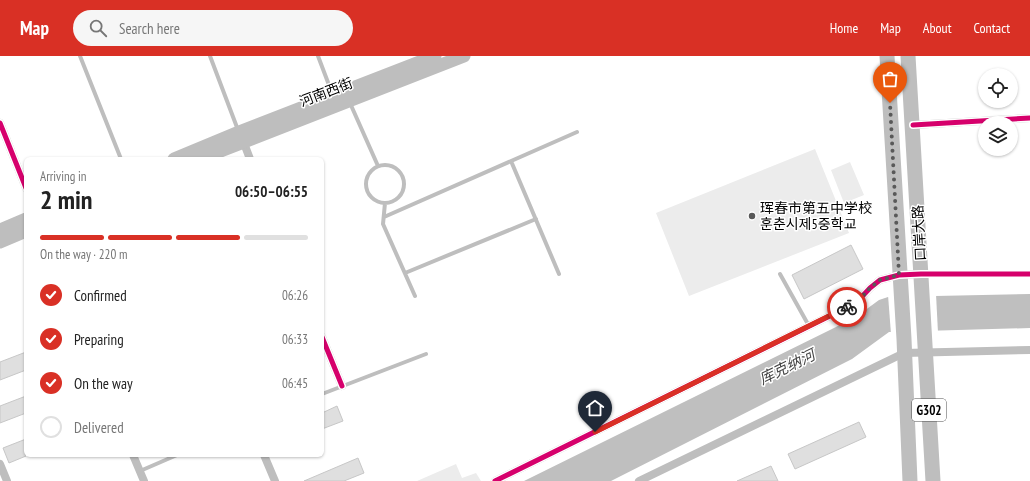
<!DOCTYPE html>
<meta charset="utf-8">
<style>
:root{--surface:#fff;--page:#f6f6f6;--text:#222;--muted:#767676;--line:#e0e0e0;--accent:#d93025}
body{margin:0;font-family:"PT Sans Narrow","Noto Sans SC","Noto Sans KR",sans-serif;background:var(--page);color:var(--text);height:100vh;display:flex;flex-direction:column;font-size:15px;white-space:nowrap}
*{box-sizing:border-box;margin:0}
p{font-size:13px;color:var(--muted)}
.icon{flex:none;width:22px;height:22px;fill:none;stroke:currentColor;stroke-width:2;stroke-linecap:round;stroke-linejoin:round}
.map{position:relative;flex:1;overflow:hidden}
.panel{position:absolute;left:24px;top:101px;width:300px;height:300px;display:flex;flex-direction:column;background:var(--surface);border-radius:6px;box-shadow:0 1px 3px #0004}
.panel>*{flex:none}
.controls{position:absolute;left:978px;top:12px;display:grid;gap:8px}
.controls a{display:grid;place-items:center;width:40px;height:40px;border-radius:50%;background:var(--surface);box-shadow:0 1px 3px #0004;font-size:20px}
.pin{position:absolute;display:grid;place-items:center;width:34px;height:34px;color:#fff;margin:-41px -17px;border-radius:50% 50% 50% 0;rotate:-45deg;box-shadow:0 0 4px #0007}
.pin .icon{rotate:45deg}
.courier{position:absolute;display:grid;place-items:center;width:40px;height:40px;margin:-20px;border:3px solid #d93025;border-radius:50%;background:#fff;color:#222;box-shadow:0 1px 5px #0007}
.head em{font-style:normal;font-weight:800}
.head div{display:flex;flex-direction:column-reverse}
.head{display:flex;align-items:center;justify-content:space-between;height:68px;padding:0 16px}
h1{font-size:26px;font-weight:800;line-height:30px}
.bar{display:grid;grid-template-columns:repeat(4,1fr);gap:6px 4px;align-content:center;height:48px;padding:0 16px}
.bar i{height:5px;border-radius:3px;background:var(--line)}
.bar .active{background:var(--accent)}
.bar p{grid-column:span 4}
ol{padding:0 16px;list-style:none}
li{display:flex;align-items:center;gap:12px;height:44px}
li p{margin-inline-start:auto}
li .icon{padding:4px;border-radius:50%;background:var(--accent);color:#fff;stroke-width:4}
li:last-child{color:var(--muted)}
li i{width:22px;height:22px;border:2px solid var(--line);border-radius:50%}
header{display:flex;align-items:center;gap:24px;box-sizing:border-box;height:56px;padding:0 20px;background:var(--accent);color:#fff}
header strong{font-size:19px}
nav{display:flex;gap:22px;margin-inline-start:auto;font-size:14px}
.search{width:280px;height:36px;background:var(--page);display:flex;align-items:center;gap:10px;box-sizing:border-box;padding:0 14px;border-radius:22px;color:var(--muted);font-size:15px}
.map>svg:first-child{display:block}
</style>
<header>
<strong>Map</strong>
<div class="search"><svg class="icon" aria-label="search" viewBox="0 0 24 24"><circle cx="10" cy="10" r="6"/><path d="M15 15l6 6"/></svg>Search here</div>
<nav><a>Home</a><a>Map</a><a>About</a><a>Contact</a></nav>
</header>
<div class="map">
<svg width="1030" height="425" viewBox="0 0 1030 425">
<rect width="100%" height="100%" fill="#fff"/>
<path fill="#ececec" d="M815,93L849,177L689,240L656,157Z
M850,106L864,139L844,147L831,114Z
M456,408L462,422L476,417L481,425H417Z"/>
<path fill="#bfbfbf" d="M1030,238V272L889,276L852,303L611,425H524L836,271L864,255L879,244L888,241Z"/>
<path fill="#fff" d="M936,238L938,277L891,278L888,239Z"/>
<path fill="#dfdfdf" stroke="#c7c7c7" d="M851,189L863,213L804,243L792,219Z
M26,296V314L0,324V306Z
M26,340V357L0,367V350Z
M337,350L343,365L322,373V357Z
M859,366L866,381L795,413L788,398Z
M26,383V400L9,407L3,392Z
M358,402L364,417L344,425H304Z
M771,410L778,425H737Z"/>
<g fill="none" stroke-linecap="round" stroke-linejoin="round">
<path stroke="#bebebe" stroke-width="4" d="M80,0L121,103
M210,0L238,74
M318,0L332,37
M350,47L378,110
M511,105L559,218
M366 128a19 19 0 1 1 38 0a19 19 0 1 1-38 0Z
M385,147L383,168L415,240
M384,161L577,76
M405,217L536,163
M780,218L809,270
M322,338L426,298
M140,415L177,399"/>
<path stroke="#bebebe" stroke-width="8" d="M0,67L26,132
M913,69L1030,62
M242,82L250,103
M322,281L342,330
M133,399L144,425
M264,399L275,425
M0,408L7,425
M495,425L856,247L870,232L880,224L899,219L921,218H1030
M639,425L904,297L1030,294"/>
<path stroke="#bebebe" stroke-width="13" d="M174,103L239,76L435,0
M200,103L464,0
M0,174L26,163
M0,186L26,175"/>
<path stroke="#bebebe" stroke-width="15" d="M887,0L904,283L910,425
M908,0L933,425"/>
<defs>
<path id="cycleway" d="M0,67L26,132
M913,69L1030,62
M322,281L342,330
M495,425L856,247L870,232L880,224L899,219L921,218H1030"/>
</defs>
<use href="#cycleway" stroke="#fff" stroke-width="8"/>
<use href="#cycleway" stroke="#d6006c" stroke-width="5"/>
</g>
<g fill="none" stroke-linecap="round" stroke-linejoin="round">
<path stroke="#595959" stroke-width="4" stroke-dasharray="0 7.2" d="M847,251L856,247L870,232L880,224L899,219L890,47"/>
<path stroke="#d93025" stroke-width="5" d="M595,376L847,251"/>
</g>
<circle fill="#595959" stroke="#fff" stroke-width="1.5" cx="752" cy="160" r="4"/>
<g text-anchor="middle" stroke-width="3" stroke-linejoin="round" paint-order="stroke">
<rect fill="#fff" stroke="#4c4c4c" stroke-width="1" x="912" y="343" width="34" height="22" rx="3"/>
<g font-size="13" font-weight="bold" fill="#000">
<text x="929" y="359">G302</text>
</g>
<g font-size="14" fill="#000" stroke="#fff">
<text transform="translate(326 36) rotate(-21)" y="5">河南西街</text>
<text transform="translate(919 177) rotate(-93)" y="5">口岸大路</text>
</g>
<g font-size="14" fill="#000" stroke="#fff" text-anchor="start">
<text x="760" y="157">珲春市第五中学校<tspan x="760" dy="16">훈춘시제5중학교</tspan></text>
</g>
<g font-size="15" font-style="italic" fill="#444" stroke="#fff">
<text transform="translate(787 311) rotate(-26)" y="5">库克纳河</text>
</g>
</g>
</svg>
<div class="controls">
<a><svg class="icon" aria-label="locate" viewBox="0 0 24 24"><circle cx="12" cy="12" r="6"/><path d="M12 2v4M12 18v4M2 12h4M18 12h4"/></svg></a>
<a><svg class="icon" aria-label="layers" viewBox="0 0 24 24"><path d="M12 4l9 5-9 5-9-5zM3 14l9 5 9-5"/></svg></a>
</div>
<div class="pin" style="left:890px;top:47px;background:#ea580c"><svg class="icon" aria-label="bag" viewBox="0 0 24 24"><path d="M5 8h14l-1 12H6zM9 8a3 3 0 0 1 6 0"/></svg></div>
<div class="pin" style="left:595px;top:376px;background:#1f2937"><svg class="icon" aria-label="home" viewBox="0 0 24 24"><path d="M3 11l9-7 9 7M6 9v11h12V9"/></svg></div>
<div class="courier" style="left:847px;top:251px"><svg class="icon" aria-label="bike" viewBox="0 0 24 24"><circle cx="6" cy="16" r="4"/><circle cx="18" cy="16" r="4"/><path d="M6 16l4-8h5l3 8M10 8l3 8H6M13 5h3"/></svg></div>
<section class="panel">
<div class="head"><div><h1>2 min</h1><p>Arriving in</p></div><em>06:50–06:55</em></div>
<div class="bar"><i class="active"></i><i class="active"></i><i class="active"></i><i></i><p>On the way · 220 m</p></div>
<ol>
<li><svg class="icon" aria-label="check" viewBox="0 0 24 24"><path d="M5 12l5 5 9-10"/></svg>Confirmed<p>06:26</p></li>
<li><svg class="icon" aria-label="check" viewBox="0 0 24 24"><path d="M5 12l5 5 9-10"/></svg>Preparing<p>06:33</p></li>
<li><svg class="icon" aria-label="check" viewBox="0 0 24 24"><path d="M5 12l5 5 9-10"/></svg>On the way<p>06:45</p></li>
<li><i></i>Delivered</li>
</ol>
</section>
</div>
